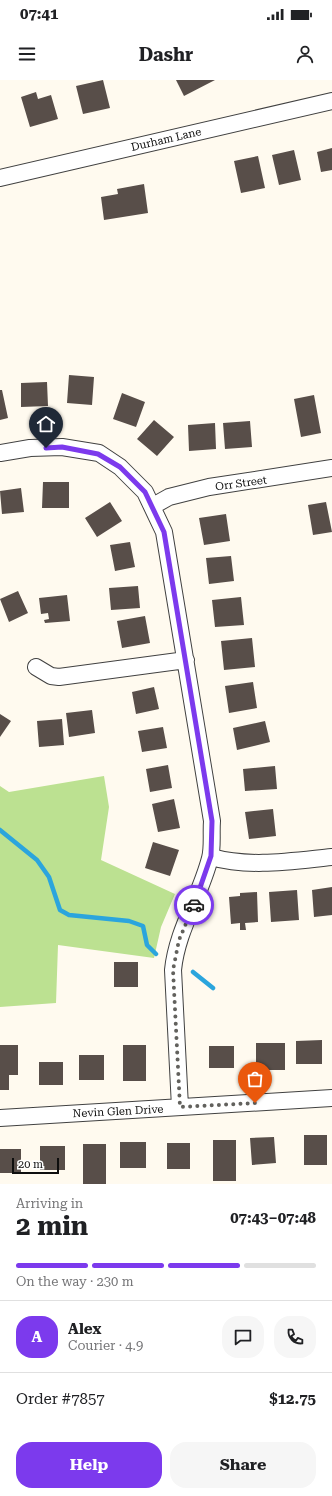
<!DOCTYPE html>
<meta charset="utf-8">
<style>
:root{--surface:#fff;--page:#f6f6f6;--text:#202124;--muted:#757577;--line:#e0e0e0;--accent:#7c3aed}
body{margin:0;font-family:"Roboto Serif",serif;background:var(--page);color:var(--text);height:100vh;display:flex;flex-direction:column;font-size:15px;white-space:nowrap}
*{box-sizing:border-box;margin:0}
p{font-size:13px;color:var(--muted)}
.icon{flex:none;width:22px;height:22px;fill:none;stroke:currentColor;stroke-width:2;stroke-linecap:round;stroke-linejoin:round}
.map{position:relative;height:1104px;overflow:hidden}
.drawer{display:flex;flex-direction:column;background:var(--surface);flex:1}
.drawer>*{flex:none}
.scale{position:absolute;left:12px;bottom:10px;width:47px;box-sizing:border-box;padding-left:4px;border:2px solid #0e0e0e;border-top:0;font-size:11px;line-height:14px;white-space:nowrap;color:#0e0e0e;-webkit-text-stroke:3px #fff;paint-order:stroke}
.pin{position:absolute;display:grid;place-items:center;width:34px;height:34px;color:#fff;margin:-41px -17px;border-radius:50% 50% 50% 0;rotate:-45deg;box-shadow:0 0 4px #0007}
.pin .icon{rotate:45deg}
.courier{position:absolute;display:grid;place-items:center;width:40px;height:40px;margin:-20px;border:3px solid #7c3aed;border-radius:50%;background:#fff;color:#222;box-shadow:0 1px 5px #0007}
.summary em{font-style:normal;font-weight:700}
.summary div{display:flex;flex-direction:column-reverse}
.summary{display:flex;align-items:center;justify-content:space-between;height:68px;padding:0 16px}
h1{font-size:26px;font-weight:700;line-height:30px}
.bar{display:grid;grid-template-columns:repeat(4,1fr);gap:6px 4px;align-content:center;height:48px;padding:0 16px}
.bar i{height:5px;border-radius:3px;background:var(--line)}
.bar .current{background:var(--accent)}
.bar p{grid-column:span 4}
.line{display:flex;align-items:center;gap:10px;padding:0 16px;border-top:1px solid var(--line)}
.line div{flex:1}
.round{display:grid;place-items:center;flex:none;width:42px;height:42px;border-radius:16px;background:var(--page)}
.action{display:flex;gap:8px;margin-top:auto;padding:8px 16px}
.action a{flex:1;height:46px;border-radius:16px;background:var(--accent);color:#fff;font-size:16px;font-weight:700;line-height:46px;text-align:center}
.action a+a{background:var(--page);color:var(--text)}
.status{display:flex;justify-content:space-between;align-items:center;height:28px;padding:0 20px;background:var(--surface);direction:ltr}
.status svg{height:11px;fill:currentColor}
header{display:flex;justify-content:space-between;align-items:center;height:52px;padding:0 16px;background:var(--surface);font-size:18px;font-weight:700}
.map>svg:first-child{display:block}
</style>
<div class="status"><b>07:41</b><svg viewBox="0 0 49 12"><path d="M0 12V9h3v3zM5 12V6h3v6zM10 12V3h3v9zM15 12V0h3v12zM26 1h20v11H26zM47 4h2v5h-2z"/></svg></div>
<header><svg class="icon" aria-label="menu" viewBox="0 0 24 24"><path d="M4 6h16M4 12h16M4 18h16"/></svg>Dashr<svg class="icon" aria-label="person" viewBox="0 0 24 24"><circle cx="12" cy="8" r="4"/><path d="M4 21q1-7 8-7t8 7"/></svg></header>
<div class="map">
<svg width="332" height="1104" viewBox="0 0 332 1104">
<rect width="100%" height="100%" fill="#fffaef"/>
<path fill="#bce191" d="M104,696L109,727L101,780L175,814L161,847L154,878L58,865L56,923L0,927V706L9,712Z"/>
<g fill="none" stroke-linecap="round" stroke-linejoin="round">
<path stroke="#2ba5dd" stroke-width="4.5" d="M0,750L37,780L49,797L60,830L69,835L129,841L143,846L147,865L156,874
M193,892L213,908"/>
</g>
<path fill="#584e49" d="M103,0L110,28L83,34L76,6Z
M176,0H215L184,16Z
M36,12L38,19L51,15L58,39L30,47L21,17Z
M332,68V90L321,92L317,72Z
M294,70L301,100L279,105L272,75Z
M258,76L265,108L241,113L234,81Z
M144,104L148,133L104,140L101,117L118,114L117,109Z
M69,295L94,297L92,325L67,323Z
M47,302L48,326L21,327V303Z
M0,310H2L8,338L0,340Z
M122,313L145,322L136,347L113,339Z
M314,315L321,353L301,357L294,319Z
M154,340L174,357L157,376L137,359Z
M250,341L252,367L225,369L223,343Z
M215,343L216,369L189,371L188,345Z
M43,402H69V428H42Z
M21,408L24,432L2,434L0,411Z
M110,422L122,441L97,457L85,438Z
M326,422L332,452L313,455L308,425Z
M226,434L230,461L204,465L199,438Z
M130,462L135,487L115,491L110,465Z
M231,476L234,501L209,504L206,478Z
M138,506L140,528L111,530L109,508Z
M18,511L28,533L9,542L0,519Z
M67,515L70,541L45,543L44,540L49,539L48,533L41,534L39,518Z
M241,517L244,545L215,547L212,520Z
M145,536L150,563L122,568L117,541Z
M252,558L255,587L224,590L221,561Z
M253,602L257,628L229,633L225,606Z
M154,607L159,629L136,634L132,612Z
M92,630L95,653L69,657L66,633Z
M0,634L11,641L0,657Z
M62,639L64,665L39,667L37,641Z
M265,641L270,662L237,670L233,648Z
M163,647L167,668L142,672L138,651Z
M168,685L172,708L150,712L146,689Z
M275,686L277,709L245,711L243,689Z
M174,719L180,748L158,752L152,724Z
M273,729L276,756L249,759L245,732Z
M153,762L179,770L170,796L145,788Z
M332,807V835L314,837L312,810Z
M297,810L299,840L271,842L269,812Z
M257,812L258,842L245,843L246,850H240V843L231,844L229,817L240,816V813Z
M114,882H138V907H114Z
M322,960V984H296V961Z
M256,963H285V990H256Z
M0,965H18V995H9V1010H0Z
M123,965H146V1001H123Z
M209,966H234V988H209Z
M79,975H104V1000H79Z
M39,982H63V1005H39Z
M304,1055H327V1085H304Z
M274,1057L276,1083L252,1085L250,1058Z
M213,1060H236V1101H213Z
M120,1062H146V1088H120Z
M167,1063H190V1089H167Z
M83,1064H106V1104H83Z
M40,1066H65V1090H40Z
M0,1069H21V1093H0Z"/>
<g fill="none" stroke-linecap="round" stroke-linejoin="round">
<defs>
<path id="minor" d="M0,98L332,21
M0,373L30,368L62,367L99,373L120,387L145,412L164,452L212,741C211,753 213,767 210,778C200,817 177,850 173,890L180,1027
M153,426L169,417L209,407L332,388
M36,587L51,596L59,597L186,580
M211,777C250,788 292,781 332,777
M0,1038L332,1018"/>
</defs>
<use href="#minor" stroke="#414141" stroke-width="18"/>
<use href="#minor" stroke="#fff" stroke-width="16"/>
</g>
<g fill="none" stroke-linecap="round" stroke-linejoin="round">
<path stroke="#62615d" stroke-width="4" stroke-dasharray="0 7.2" d="M194,825L179,860L173,890L180,1027L255,1023"/>
<path stroke="#7c3aed" stroke-width="5" d="M46,368L62,367L98,374L120,387L145,412L164,452L212,741L211,776L194,825"/>
</g>
<g text-anchor="middle" stroke-width="4" stroke-linejoin="round" paint-order="stroke">
<g font-size="11" fill="#0e0e0e" stroke="#fff">
<text transform="translate(166 59) rotate(-13)" y="4">Durham Lane</text>
<text transform="translate(241 403) rotate(-8)" y="4">Orr Street</text>
<text transform="translate(118 1031) rotate(-3)" y="4">Nevin Glen Drive</text>
</g>
</g>
</svg>
<div class="scale">20 m</div>
<div class="pin" style="left:255px;top:1023px;background:#ea580c"><svg class="icon" aria-label="bag" viewBox="0 0 24 24"><path d="M5 8h14l-1 12H6zM9 8a3 3 0 0 1 6 0"/></svg></div>
<div class="pin" style="left:46px;top:368px;background:#1f2937"><svg class="icon" aria-label="home" viewBox="0 0 24 24"><path d="M3 11l9-7 9 7M6 9v11h12V9"/></svg></div>
<div class="courier" style="left:194px;top:825px"><svg class="icon" aria-label="car" viewBox="0 0 24 24"><path d="M5 17H2v-5l4-1 3-4h7l3 4 3 1v5h-3M9 17h6M6 11h13"/><circle cx="7" cy="17" r="2"/><circle cx="17" cy="17" r="2"/></svg></div>
</div>
<section class="drawer">
<div class="summary"><div><h1>2 min</h1><p>Arriving in</p></div><em>07:43–07:48</em></div>
<div class="bar"><i class="current"></i><i class="current"></i><i class="current"></i><i></i><p>On the way · 230 m</p></div>
<div class="line" style="height:72px"><b class="round" style="background:var(--accent);color:#fff">A</b><div><b>Alex</b><p>Courier · 4.9</p></div><a class="round"><svg class="icon" aria-label="chat" viewBox="0 0 24 24"><path d="M4 5h16v11H9l-5 4z"/></svg></a><a class="round"><svg class="icon" aria-label="phone" viewBox="0 0 24 24"><path d="M5 4h4l2 5-3 2q2 4 5 5l2-3 5 2v4C11 20 4 13 5 4z"/></svg></a></div>
<div class="line" style="height:52px"><div>Order #7857</div><b>$12.75</b></div>
<div class="action"><a>Help</a><a>Share</a></div>
</section>
